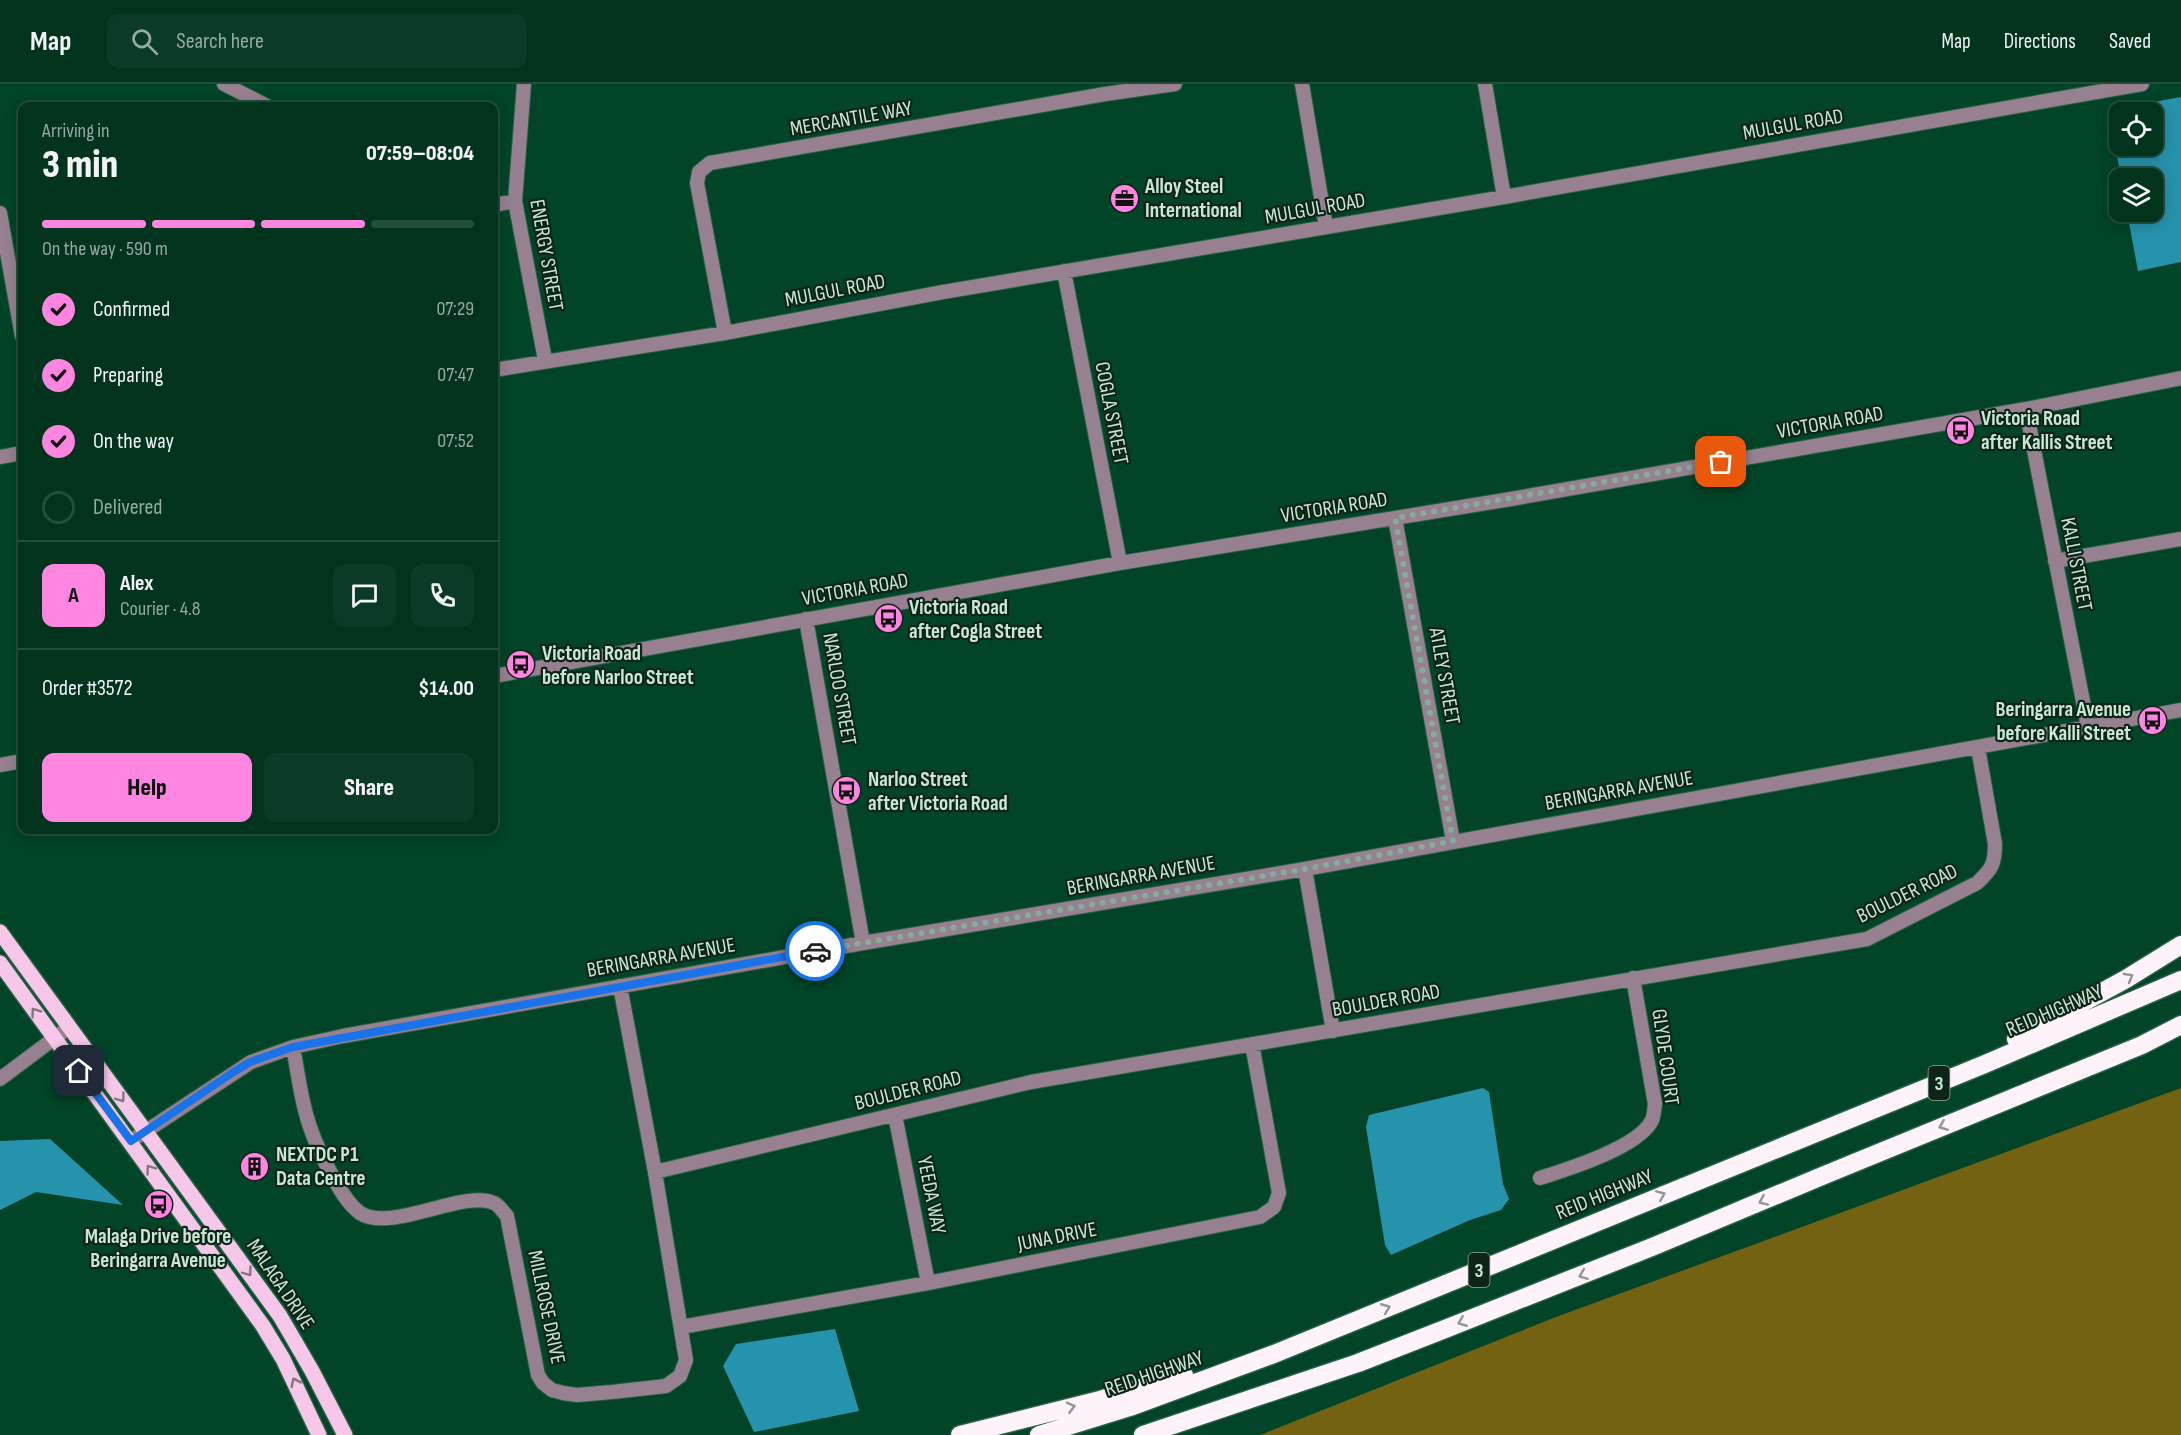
<!DOCTYPE html>
<meta charset="utf-8">
<style>
:root{--surface:#01331d;--page:#0b3b26;--text:#f1f3f6;--muted:#96aaa4;--line:#234e3b;--accent:#fe85e0}
body{margin:0;font-family:"Sofia Sans Condensed",sans-serif;background:var(--page);color:var(--text);height:100vh;display:flex;flex-direction:column;font-size:22px;white-space:nowrap}
*{box-sizing:border-box;margin:0}
p{font-size:20px;color:var(--muted)}
.icon{flex:none;width:33px;height:33px;fill:none;stroke:currentColor;stroke-width:2;stroke-linecap:round;stroke-linejoin:round}
.map{position:relative;flex:1;overflow:hidden}
.drawer{position:absolute;left:18px;top:18px;width:480px;height:732px;display:flex;flex-direction:column;background:var(--surface);border-radius:12px;box-shadow:0 3px 15px #0003,0 0 0 2px var(--line)}
.drawer>*{flex:none}
.fabs{position:absolute;left:2109px;top:18px;display:grid;gap:12px}
.fabs a{display:grid;place-items:center;width:54px;height:54px;border-radius:12px;background:var(--surface);box-shadow:0 3px 15px #0003,0 0 0 2px var(--line);font-size:30px}
.pin{position:absolute;display:grid;place-items:center;width:51px;height:51px;color:#fff;margin:-26px;border-radius:12px;box-shadow:0 3px 9px #0006}
.courier{position:absolute;display:grid;place-items:center;width:60px;height:60px;margin:-30px;border:4px solid #1a73e8;border-radius:50%;background:#fff;color:#222;box-shadow:0 2px 8px #0007}
.head em{font-style:normal;font-weight:800}
.head div{display:flex;flex-direction:column-reverse}
.head{display:flex;align-items:center;justify-content:space-between;height:102px;padding:0 24px}
h1{font-size:39px;font-weight:800;line-height:45px}
.bar{display:grid;grid-template-columns:repeat(4,1fr);gap:9px 6px;align-content:center;height:72px;padding:0 24px}
.bar i{height:8px;border-radius:4px;background:var(--line)}
.bar .current{background:var(--accent)}
.bar p{grid-column:span 4}
.line{display:flex;align-items:center;gap:15px;padding:0 24px;border-top:2px solid var(--line)}
.line div{flex:1}
.round{display:grid;place-items:center;flex:none;width:63px;height:63px;border-radius:12px;background:var(--page)}
ol{padding:0 24px;list-style:none}
li{display:flex;align-items:center;gap:18px;height:66px}
li p{margin-inline-start:auto}
li .icon{padding:6px;border-radius:50%;background:var(--accent);color:#111;stroke-width:4}
li:last-child{color:var(--muted)}
li i{width:33px;height:33px;border:3px solid var(--line);border-radius:50%}
.primary-button{display:flex;gap:12px;margin-top:auto;padding:12px 24px}
.primary-button a{flex:1;height:69px;border-radius:12px;background:var(--accent);color:#111;font-size:24px;font-weight:800;line-height:69px;text-align:center}
.primary-button a+a{background:var(--page);color:var(--text)}
header{display:flex;align-items:center;gap:36px;box-sizing:border-box;height:84px;padding:0 30px;background:var(--surface);border-bottom:2px solid var(--line)}
header strong{font-size:28px}
nav{display:flex;gap:33px;margin-inline-start:auto;font-size:21px}
.search{width:420px;height:54px;background:var(--page);display:flex;align-items:center;gap:15px;box-sizing:border-box;padding:0 21px;border-radius:12px;color:var(--muted);font-size:22px}
.map>svg:first-child{display:block}
</style>
<header>
<strong>Map</strong>
<div class="search"><svg class="icon" aria-label="search" viewBox="0 0 24 24"><circle cx="10" cy="10" r="6"/><path d="M15 15l6 6"/></svg>Search here</div>
<nav><a>Map</a><a>Directions</a><a>Saved</a></nav>
</header>
<div class="map">
<svg width="2181" height="1351" viewBox="0 0 2181 1351">
<rect width="100%" height="100%" fill="#014427"/>
<path fill="#726211" d="M2181,1004V1351H1260L1556,1233Z"/>
<path fill="#2693ac" fill-rule="evenodd" d="M2181,13V178L2138,187L2127,128H2152V94H2121L2109,26ZM2152,28V62H2120V28Z
M1483,1004L1489,1008L1503,1100L1509,1115L1501,1126L1470,1136L1391,1171L1385,1161L1366,1043L1369,1031Z
M50,1055L123,1121L36,1108L0,1126V1057Z
M835,1245L859,1327L754,1348L723,1282L736,1260Z"/>
<g fill="none" stroke-linecap="round" stroke-linejoin="round">
<defs>
<path id="minor" d="M224,0L267,22
M524,0L515,117L545,276
M1302,0L1326,143
M1485,0L1504,113
M494,121L515,117
M0,129L22,252
M1064,187L1120,479
M725,249L697,99L699,88L710,79L1105,10L1175,0
M494,286L725,249L943,208L1504,113L2142,0
M2026,325L2088,643
M0,373L22,369
M1395,434L1453,757
M2055,477L2181,455
M806,535L863,859
M494,592L1120,479L1511,415L2026,325L2181,294
M0,681L22,677
M1305,785L1333,947
M293,963C298,989 301,1018 310,1043C316,1061 324,1077 333,1093C340,1106 348,1120 360,1129C391,1149 464,1105 494,1119C499,1121 503,1128 507,1132L538,1291L543,1299L552,1306L563,1309L577,1311L612,1308L666,1302L680,1292L686,1276L655,1088L620,902
M0,995L68,944
M895,1031L928,1199
M131,1057L251,978L293,963L343,952L863,859L1305,785L2181,626
M655,1088L1031,998L1867,855L1977,799C1992,785 1995,780 1995,760L1978,664
M1540,1094C1568,1085 1636,1064 1651,1038C1654,1034 1654,1026 1655,1020L1633,894
M681,1243L928,1199L1260,1133L1274,1123L1279,1109L1252,960"/>
<path id="major" d="M0,848L280,1232L312,1287L345,1351
M0,879L263,1242L283,1275L319,1351"/>
<path id="highway" d="M2016,955L2126,895L2181,861
M960,1351L1100,1316L1184,1291
M1039,1351L1130,1323L1274,1270L1985,980L2181,896
M1143,1351L1358,1279L1445,1245L1652,1163L1827,1090L2142,961L2181,941"/>
</defs>
<use href="#minor" stroke="#256146" stroke-width="16"/>
<use href="#major" stroke="#256146" stroke-width="18"/>
<use href="#highway" stroke="#256146" stroke-width="21"/>
<use href="#minor" stroke="#978090" stroke-width="14"/>
<use href="#major" stroke="#f6c7e8" stroke-width="15"/>
<use href="#highway" stroke="#fff3fb" stroke-width="18"/>
</g>
<defs><path id="oneway-chevron" d="M-2-3.5L2.5 0L-2 3.5" fill="none" stroke-width="1.6" stroke-linecap="round" stroke-linejoin="round" transform="scale(1.5)"/></defs>
<g stroke="#929695">
<use href="#oneway-chevron" transform="translate(2129 893) rotate(-30)"/>
<use href="#oneway-chevron" transform="translate(1943 1042) rotate(158)"/>
<use href="#oneway-chevron" transform="translate(1661 1111) rotate(-23)"/>
<use href="#oneway-chevron" transform="translate(1763 1117) rotate(157)"/>
<use href="#oneway-chevron" transform="translate(1583 1191) rotate(159)"/>
<use href="#oneway-chevron" transform="translate(1386 1224) rotate(-22)"/>
<use href="#oneway-chevron" transform="translate(1462 1238) rotate(158)"/>
<use href="#oneway-chevron" transform="translate(1071 1323) rotate(-14)"/>
</g>
<g stroke="#827680">
<use href="#oneway-chevron" transform="translate(35 928) rotate(-126)"/>
<use href="#oneway-chevron" transform="translate(121 1014) rotate(54)"/>
<use href="#oneway-chevron" transform="translate(150 1085) rotate(-126)"/>
<use href="#oneway-chevron" transform="translate(248 1188) rotate(54)"/>
<use href="#oneway-chevron" transform="translate(295 1298) rotate(-116)"/>
</g>
<g fill="none" stroke-linecap="round" stroke-linejoin="round">
<path stroke="#84ae97" stroke-width="6" stroke-dasharray="0 10.8" d="M815,867L1305,785L1453,757L1395,434L1721,378"/>
<path stroke="#1a73e8" stroke-width="8" d="M79,987L131,1057L232,989L250,978L293,963L815,867"/>
</g>
<defs>
<symbol id="office-disc" viewBox="-11 -11 22 22"><circle r="9.5" fill="#fe85e0" stroke="#0d2518"/><path d="M-6-3h4V-5.5h4V-3h4V5H-6ZM-1-4.5V-3h2v-1.5ZM-6 0V1H6V0Z" fill="#111"/></symbol>
<symbol id="bus-disc" viewBox="-11 -11 22 22"><circle r="9.5" fill="#fe85e0" stroke="#0d2518"/><path d="M-5-6H5V4H4V6H2V4H-2V6H-4V4H-5ZM-3.5-4V0h7V-4ZM-3.5 1.2v1.5H-2V1.2ZM2 1.2v1.5H3.5V1.2Z" fill="#111"/></symbol>
<symbol id="building-disc" viewBox="-11 -11 22 22"><circle r="9.5" fill="#fe85e0" stroke="#0d2518"/><path d="M-4-6H4V6H1V3H-1V6H-4ZM-2.5-4.3h1.7v1.8h-1.7ZM.8-4.3h1.7v1.8H.8ZM-2.5-1h1.7V.8h-1.7ZM.8-1h1.7V.8H.8Z" fill="#111"/></symbol>
</defs>
<g fill-rule="evenodd">
<use href="#office-disc" x="1108" y="98" width="33" height="33"/>
<use href="#bus-disc" x="1944" y="330" width="33" height="33"/>
<use href="#bus-disc" x="872" y="518" width="33" height="33"/>
<use href="#bus-disc" x="504" y="564" width="33" height="33"/>
<use href="#bus-disc" x="2136" y="620" width="33" height="33"/>
<use href="#bus-disc" x="830" y="690" width="33" height="33"/>
<use href="#building-disc" x="238" y="1066" width="33" height="33"/>
<use href="#bus-disc" x="142" y="1104" width="33" height="33"/>
</g>
<g text-anchor="middle" stroke-width="4.5" stroke-linejoin="round" paint-order="stroke">
<g fill="#0d2518" stroke="#91ad9c" stroke-width="1.5">
<rect x="1928.5" y="982" width="21" height="34" rx="4.5"/>
<rect x="1468.5" y="1169" width="21" height="34" rx="4.5"/>
</g>
<g font-size="20" font-weight="bold" fill="#cae7d4">
<text x="1939" y="1006">3</text>
<text x="1479" y="1193">3</text>
</g>
<g font-size="21" fill="#cae7d4" stroke="#0d2518">
<text transform="translate(851 34) rotate(-10)" y="7">MERCANTILE WAY</text>
<text transform="translate(1793 40) rotate(-10)" y="7">MULGUL ROAD</text>
<text transform="translate(1315 124) rotate(-10)" y="7">MULGUL ROAD</text>
<text transform="translate(547 171) rotate(80)" y="7">ENERGY STREET</text>
<text transform="translate(835 206) rotate(-11)" y="7">MULGUL ROAD</text>
<text transform="translate(1112 329) rotate(79)" y="7">COGLA STREET</text>
<text transform="translate(1830 338) rotate(-10)" y="7">VICTORIA ROAD</text>
<text transform="translate(1334 423) rotate(-9)" y="7">VICTORIA ROAD</text>
<text transform="translate(2077 480) rotate(79)" y="7">KALLI STREET</text>
<text transform="translate(855 505) rotate(-10)" y="7">VICTORIA ROAD</text>
<text transform="translate(1445 592) rotate(80)" y="7">ATLEY STREET</text>
<text transform="translate(840 605) rotate(80)" y="7">NARLOO STREET</text>
<text transform="translate(1619 706) rotate(-10)" y="7">BERINGARRA AVENUE</text>
<text transform="translate(1141 791) rotate(-10)" y="7">BERINGARRA AVENUE</text>
<text transform="translate(1907 809) rotate(-26)" y="7">BOULDER ROAD</text>
<text transform="translate(661 873) rotate(-10)" y="7">BERINGARRA AVENUE</text>
<text transform="translate(1386 916) rotate(-10)" y="7">BOULDER ROAD</text>
<text transform="translate(2054 926) rotate(-23)" y="7">REID HIGHWAY</text>
<text transform="translate(1666 973) rotate(82)" y="7">GLYDE COURT</text>
<text transform="translate(908 1006) rotate(-14)" y="7">BOULDER ROAD</text>
<text transform="translate(1604 1110) rotate(-22)" y="7">REID HIGHWAY</text>
<text transform="translate(932 1111) rotate(79)" y="7">YEEDA WAY</text>
<text transform="translate(1057 1152) rotate(-11)" y="7">JUNA DRIVE</text>
<text transform="translate(281 1200) rotate(56)" y="7">MALAGA DRIVE</text>
<text transform="translate(547 1223) rotate(78)" y="7">MILLROSE DRIVE</text>
<text transform="translate(1154 1289) rotate(-19)" y="7">REID HIGHWAY</text>
</g>
<g font-size="21" font-weight="bold" fill="#cae7d4" stroke="#0d2518" text-anchor="start">
<text x="1145" y="109">Alloy Steel<tspan x="1145" dy="24">International</tspan></text>
<text x="1981" y="341">Victoria Road<tspan x="1981" dy="24">after Kallis Street</tspan></text>
<text x="909" y="530">Victoria Road<tspan x="909" dy="24">after Cogla Street</tspan></text>
<text x="542" y="576">Victoria Road<tspan x="542" dy="24">before Narloo Street</tspan></text>
<text x="2131" y="632" text-anchor="end">Beringarra Avenue<tspan x="2131" dy="24">before Kalli Street</tspan></text>
<text x="868" y="702">Narloo Street<tspan x="868" dy="24">after Victoria Road</tspan></text>
<text x="276" y="1077">NEXTDC P1<tspan x="276" dy="24">Data Centre</tspan></text>
<text x="158" y="1159" text-anchor="middle">Malaga Drive before<tspan x="158" dy="24">Beringarra Avenue</tspan></text>
</g>
</g>
</svg>
<div class="fabs">
<a><svg class="icon" aria-label="locate" viewBox="0 0 24 24"><circle cx="12" cy="12" r="6"/><path d="M12 2v4M12 18v4M2 12h4M18 12h4"/></svg></a>
<a><svg class="icon" aria-label="layers" viewBox="0 0 24 24"><path d="M12 4l9 5-9 5-9-5zM3 14l9 5 9-5"/></svg></a>
</div>
<div class="pin" style="left:1721px;top:378px;background:#ea580c"><svg class="icon" aria-label="bag" viewBox="0 0 24 24"><path d="M5 8h14l-1 12H6zM9 8a3 3 0 0 1 6 0"/></svg></div>
<div class="pin" style="left:79px;top:987px;background:#1f2937"><svg class="icon" aria-label="home" viewBox="0 0 24 24"><path d="M3 11l9-7 9 7M6 9v11h12V9"/></svg></div>
<div class="courier" style="left:815px;top:867px"><svg class="icon" aria-label="car" viewBox="0 0 24 24"><path d="M5 17H2v-5l4-1 3-4h7l3 4 3 1v5h-3M9 17h6M6 11h13"/><circle cx="7" cy="17" r="2"/><circle cx="17" cy="17" r="2"/></svg></div>
<section class="drawer">
<div class="head"><div><h1>3 min</h1><p>Arriving in</p></div><em>07:59–08:04</em></div>
<div class="bar"><i class="current"></i><i class="current"></i><i class="current"></i><i></i><p>On the way · 590 m</p></div>
<ol>
<li><svg class="icon" aria-label="check" viewBox="0 0 24 24"><path d="M5 12l5 5 9-10"/></svg>Confirmed<p>07:29</p></li>
<li><svg class="icon" aria-label="check" viewBox="0 0 24 24"><path d="M5 12l5 5 9-10"/></svg>Preparing<p>07:47</p></li>
<li><svg class="icon" aria-label="check" viewBox="0 0 24 24"><path d="M5 12l5 5 9-10"/></svg>On the way<p>07:52</p></li>
<li><i></i>Delivered</li>
</ol>
<div class="line" style="height:108px"><b class="round" style="background:var(--accent);color:#111">A</b><div><b>Alex</b><p>Courier · 4.8</p></div><a class="round"><svg class="icon" aria-label="chat" viewBox="0 0 24 24"><path d="M4 5h16v11H9l-5 4z"/></svg></a><a class="round"><svg class="icon" aria-label="phone" viewBox="0 0 24 24"><path d="M5 4h4l2 5-3 2q2 4 5 5l2-3 5 2v4C11 20 4 13 5 4z"/></svg></a></div>
<div class="line" style="height:78px"><div>Order #3572</div><b>$14.00</b></div>
<div class="primary-button"><a>Help</a><a>Share</a></div>
</section>
</div>
